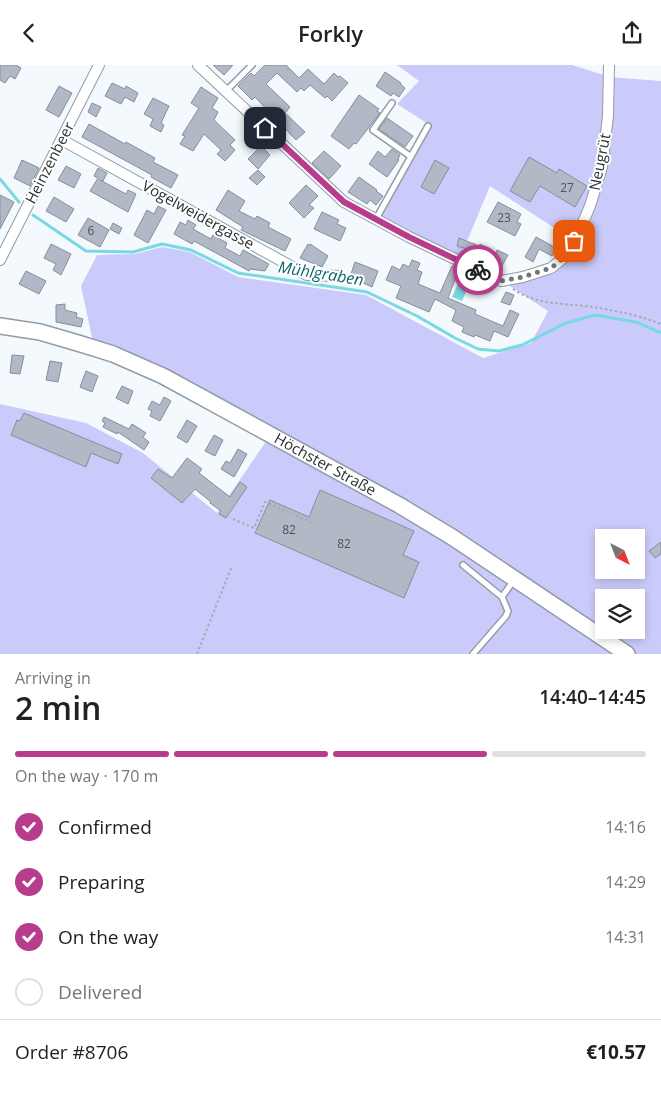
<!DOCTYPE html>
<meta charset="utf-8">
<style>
:root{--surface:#fff;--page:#f6f6f6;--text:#222;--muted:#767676;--line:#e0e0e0;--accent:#b83c8c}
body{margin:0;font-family:"Open Sans",sans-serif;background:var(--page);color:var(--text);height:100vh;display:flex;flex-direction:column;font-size:19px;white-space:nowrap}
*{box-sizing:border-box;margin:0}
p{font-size:16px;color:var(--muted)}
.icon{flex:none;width:28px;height:28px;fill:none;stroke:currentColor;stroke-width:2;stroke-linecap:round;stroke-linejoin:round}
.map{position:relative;height:589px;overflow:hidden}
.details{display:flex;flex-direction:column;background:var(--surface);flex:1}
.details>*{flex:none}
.needle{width:32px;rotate:138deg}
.controls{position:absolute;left:595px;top:464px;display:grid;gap:10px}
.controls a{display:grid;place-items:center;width:50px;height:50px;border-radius:0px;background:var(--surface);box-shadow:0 2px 8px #0003;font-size:25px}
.pin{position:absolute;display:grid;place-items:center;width:42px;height:42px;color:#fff;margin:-21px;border-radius:10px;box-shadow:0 2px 8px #0006}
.courier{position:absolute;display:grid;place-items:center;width:50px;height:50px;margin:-25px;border:4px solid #b83c8c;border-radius:50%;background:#fff;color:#222;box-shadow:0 1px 6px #0007}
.summary em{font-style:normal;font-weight:600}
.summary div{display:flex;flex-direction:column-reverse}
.summary{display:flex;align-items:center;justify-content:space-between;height:85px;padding:0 15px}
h1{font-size:32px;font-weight:600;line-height:38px}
.bar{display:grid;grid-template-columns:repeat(4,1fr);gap:8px 5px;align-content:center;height:60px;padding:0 15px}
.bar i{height:6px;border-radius:4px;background:var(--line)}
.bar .on{background:var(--accent)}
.bar p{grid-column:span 4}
.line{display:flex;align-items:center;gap:12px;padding:0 15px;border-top:1px solid var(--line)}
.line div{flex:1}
ol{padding:0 15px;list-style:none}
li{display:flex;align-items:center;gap:15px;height:55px}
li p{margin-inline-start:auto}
li .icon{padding:5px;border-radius:50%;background:var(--accent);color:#fff;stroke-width:4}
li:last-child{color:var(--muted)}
li i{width:28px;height:28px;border:2px solid var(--line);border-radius:50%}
header{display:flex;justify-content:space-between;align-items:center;height:65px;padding:0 15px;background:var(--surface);font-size:22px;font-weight:600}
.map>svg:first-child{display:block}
</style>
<header><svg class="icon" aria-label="back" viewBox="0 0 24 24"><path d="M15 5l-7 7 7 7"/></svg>Forkly<svg class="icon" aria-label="share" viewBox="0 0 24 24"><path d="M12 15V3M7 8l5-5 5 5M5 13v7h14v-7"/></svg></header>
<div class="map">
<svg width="661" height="589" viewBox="0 0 661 589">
<rect width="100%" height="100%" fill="#f3f9fd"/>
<path fill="#cacbfa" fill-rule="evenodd" d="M397,0H572L610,12L661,16V589H0V339L86,358L143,388L217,448L265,378L267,358L166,304L93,277L81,221L97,190L135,189L162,182L190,187L238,212L366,230L483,293L531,278L548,246L504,217L551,204L576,177L490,121L460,193L378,152L430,60L397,39L419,16ZM604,472H636V505H604ZM604,532H636V565H604Z"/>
<path fill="#79d9e2" d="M462,209L472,213L462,236L452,232Z"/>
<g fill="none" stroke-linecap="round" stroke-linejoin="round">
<path stroke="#79d9e2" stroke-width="3" d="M0,114L19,137
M33,150L86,186L133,187L162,179L191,185L238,208L367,227L417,251L455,273L478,284L499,286L522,280L566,258L595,250L636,257L661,268"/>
</g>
<path fill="#b2b9c6" stroke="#878d9a" d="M0,0H16L21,3L15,14L10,11L5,18L0,15Z
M213,0H233L224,10Z
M265,0H286L299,13L308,4L324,19L334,8L338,12L340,11L348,18L332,36L327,31L325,33L310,20L304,26L301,23L297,27L277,8L266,19L290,42L285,48L305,67L296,75L255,32L252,35L238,21L251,8L254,11Z
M385,7L401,18L400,19L405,23L399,32L393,28L391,31L376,21Z
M112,18L125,24L126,21L138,28L134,37L125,32L121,39L105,31Z
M59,21L72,28L59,52L46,45Z
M201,22L218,33L212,43L218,47L214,55L235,75L230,80L235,85L225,96L217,89L221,85L204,69L193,86L180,79L185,71L182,70L199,43L191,38Z
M359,30L379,44L377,46L380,48L356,79L354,78L349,84L331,71Z
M153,33L169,41L161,58L164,60L161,67L150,61L153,54L144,49Z
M92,38L101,42L96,52L88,47Z
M387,53L413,71L405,82L379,64Z
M89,59L125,79L126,77L155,93L153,97L178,110L171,123L151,112L152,110L82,72Z
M261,81L270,90L258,104L248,94Z
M392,84L400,90L398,94L399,95L387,112L369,99L378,86L385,92Z
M324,86L341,101L329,114L312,98Z
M529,92L557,108L559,104L587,121L575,142L540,121L530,137L510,126Z
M22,95L39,103L30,121L14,113Z
M435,95L449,103L434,129L421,122Z
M66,101L81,109L74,123L58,115Z
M98,103L107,108L103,116L100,115L126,129L128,125L136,129L128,147L90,126L98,113L94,111Z
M258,105L265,112L257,120L249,113Z
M359,112L377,125L376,126L383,131L376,140L370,135L367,139L348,127Z
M306,120L318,131L309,140L314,143L304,153L289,138Z
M228,125L245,136L239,146L255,154L257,151L270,158L268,162L291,174L285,186L241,165L243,162L216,145Z
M0,130L14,137L0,164Z
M54,132L74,144L66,157L46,146Z
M498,137L521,149L517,157L521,159L515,171L487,157Z
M158,141L166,145L148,178L134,170L147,145L154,149Z
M322,147L339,155L337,159L346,163L340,176L314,164Z
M88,153L109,165L100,182L78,170Z
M188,155L196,160L193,164L211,174L213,170L227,178L225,183L240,191L243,185L269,199L265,206L250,204L249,206L194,176L192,179L174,169L180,157L186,160Z
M113,158L122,163L119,169L110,164Z
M536,172L556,183L552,191L539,184L533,197L525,192Z
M459,173L479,181L480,179L496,188L497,185L508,190L499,206L467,189L470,185L457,181Z
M51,179L71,189L61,210L53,205L56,199L44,193Z
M308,179L310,181V179L328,191L322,202L300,193Z
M412,195L420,198L417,205L422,207L418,219L440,228L452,201L459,204L448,233L476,245L475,249L503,261L510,245L519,249L508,272L494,266L490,276L475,270L474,272L462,267L464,262L452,256L456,245L435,234L429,247L396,233L401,221L386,215L392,201L400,205L403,199L409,202Z
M355,197L378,206L372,222L350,212Z
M26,206L46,216L39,229L19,219Z
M506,227L514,230L510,240L501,237Z
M65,239V245L77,248L76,252L83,254L81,262L56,257V240Z
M12,290L24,291L20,309L10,308Z
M50,296L62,298L58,317L46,315Z
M86,306L98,311L92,327L80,322Z
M122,321L133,326L128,339L116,333Z
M164,332L171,336L160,356L150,351L152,346L148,344L152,336L160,340Z
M24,348L122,389L118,399L91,388L86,402L11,370L17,355L20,356Z
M104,352L129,364L132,359L146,368L143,372L149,377L144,385L118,367L117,369L103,362L105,358L102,356Z
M187,355L197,361L187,378L177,372Z
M214,370L223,375L215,391L205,386Z
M238,384L247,389L234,412L221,404L226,396L230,398Z
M187,393L202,404L199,408L230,432L240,417L247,422L226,453L219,449L221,446L210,438L211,437L195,424L182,438L151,413L158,404L172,413Z
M320,425L414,466L403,490L419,497L404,533L255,468L270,435L309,452Z
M661,477V489L655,493L649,486Z"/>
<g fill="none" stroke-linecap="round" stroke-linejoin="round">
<defs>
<path id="lane" d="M226,26L252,0
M392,38L373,65L410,91
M376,154L428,61
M463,500L502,532
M473,589L506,551L508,546L502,532L514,515"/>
<path id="street" d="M198,0L344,137L409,172L501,216L523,212L551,203L567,190L581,162L590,141L602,102L608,51L609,0
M62,75L307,210L338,211
M0,195L99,0"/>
<g id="secondary">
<path id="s1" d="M0,261L40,267L81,279L113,289L163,311L399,440L452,472L627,589"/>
</g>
</defs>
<use href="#lane" stroke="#909ca6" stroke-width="8"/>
<use href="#street" stroke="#909ca6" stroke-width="12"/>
<use href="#secondary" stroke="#909ca6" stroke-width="18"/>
<path stroke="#a6abaf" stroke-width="2" stroke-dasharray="2.5 2.5" stroke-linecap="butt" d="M513,224C538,241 566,238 593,242C616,246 639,250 661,259
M233,454L254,463L265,437L315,459
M197,589L232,501"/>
<use href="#lane" stroke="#fff" stroke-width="5"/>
<use href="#street" stroke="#fff" stroke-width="10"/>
<use href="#secondary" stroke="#fff" stroke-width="15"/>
</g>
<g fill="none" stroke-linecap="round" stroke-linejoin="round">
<path stroke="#72777b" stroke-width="5" stroke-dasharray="0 9" d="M478,205L501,216L523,212L551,203L567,190L574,176"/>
<path stroke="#b83c8c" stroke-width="6" d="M265,63L344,137L409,172L478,205"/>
</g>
<g text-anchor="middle" stroke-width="4" stroke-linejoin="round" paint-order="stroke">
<g font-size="12" fill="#4e5359">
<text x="567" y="127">27</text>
<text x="504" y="157">23</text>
<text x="91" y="170">6</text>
<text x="289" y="469">82</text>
<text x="344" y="483">82</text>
</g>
<g font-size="15" fill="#2c3135" stroke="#fff">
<text transform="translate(600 97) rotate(-79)" y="5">Neugrüt</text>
<text transform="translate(50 98) rotate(-63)" y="5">Heinzenbeer</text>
<text transform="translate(198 150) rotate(29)" y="5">Vogelweidergasse</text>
<text dy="5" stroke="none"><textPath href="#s1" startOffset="356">Höchster Straße</textPath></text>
</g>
<g font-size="16" font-style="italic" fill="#106269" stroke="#fff">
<text transform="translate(321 208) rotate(9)" y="6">Mühlgraben</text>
</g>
</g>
</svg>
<div class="controls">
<a><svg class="needle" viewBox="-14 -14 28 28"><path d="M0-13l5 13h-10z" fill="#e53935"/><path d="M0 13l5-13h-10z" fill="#767676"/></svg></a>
<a><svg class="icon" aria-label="layers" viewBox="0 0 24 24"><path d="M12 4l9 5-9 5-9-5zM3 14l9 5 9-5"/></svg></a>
</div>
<div class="pin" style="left:574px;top:176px;background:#ea580c"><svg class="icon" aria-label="bag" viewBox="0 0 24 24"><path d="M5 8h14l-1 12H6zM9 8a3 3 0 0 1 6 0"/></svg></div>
<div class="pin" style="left:265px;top:63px;background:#1f2937"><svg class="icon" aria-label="home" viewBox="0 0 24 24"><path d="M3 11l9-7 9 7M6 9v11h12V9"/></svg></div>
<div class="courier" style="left:478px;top:205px"><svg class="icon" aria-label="bike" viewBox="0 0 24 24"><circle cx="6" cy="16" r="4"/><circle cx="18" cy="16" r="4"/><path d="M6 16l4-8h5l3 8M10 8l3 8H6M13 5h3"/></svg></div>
</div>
<section class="details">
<div class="summary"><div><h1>2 min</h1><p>Arriving in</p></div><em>14:40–14:45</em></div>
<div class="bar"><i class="on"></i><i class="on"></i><i class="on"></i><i></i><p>On the way · 170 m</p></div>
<ol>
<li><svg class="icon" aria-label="check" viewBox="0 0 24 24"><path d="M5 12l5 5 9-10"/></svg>Confirmed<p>14:16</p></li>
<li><svg class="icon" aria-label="check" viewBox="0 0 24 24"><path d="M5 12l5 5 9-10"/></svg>Preparing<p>14:29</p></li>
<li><svg class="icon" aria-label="check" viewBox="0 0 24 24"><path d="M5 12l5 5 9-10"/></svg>On the way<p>14:31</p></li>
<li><i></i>Delivered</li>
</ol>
<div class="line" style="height:65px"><div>Order #8706</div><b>€10.57</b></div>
</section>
